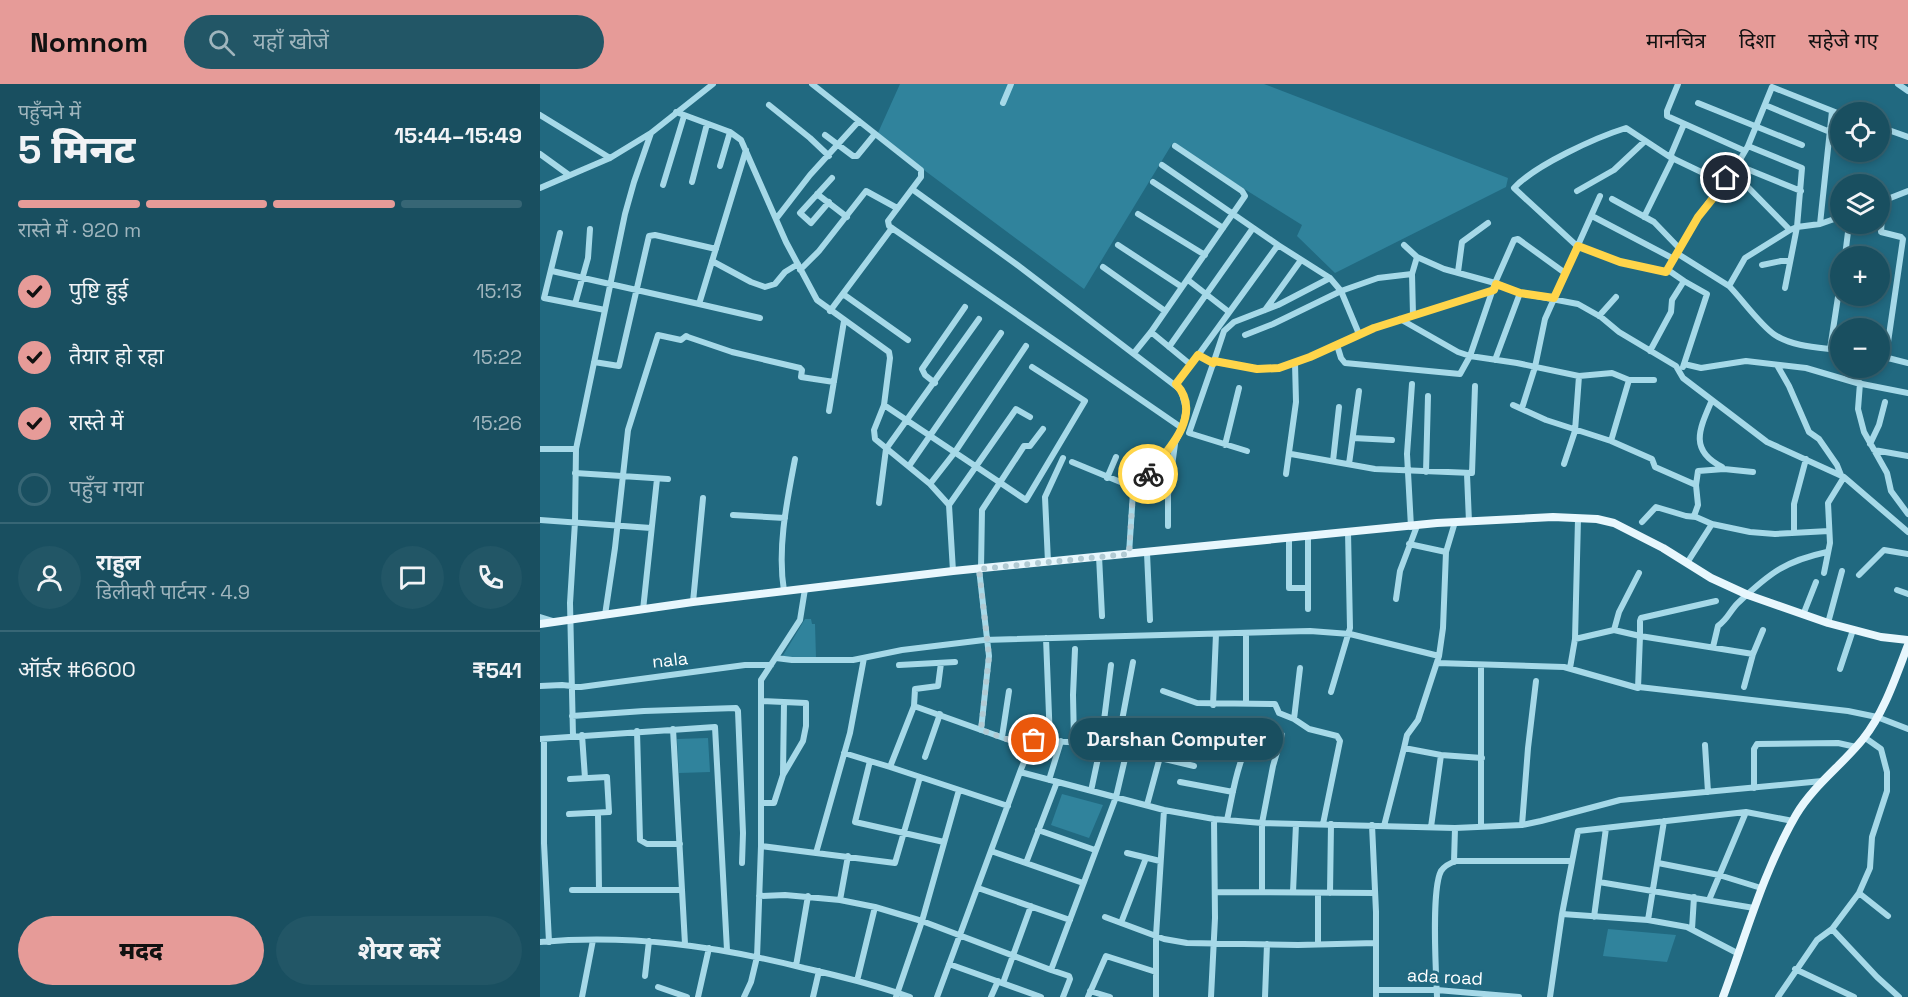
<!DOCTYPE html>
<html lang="hi">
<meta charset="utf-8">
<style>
:root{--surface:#194f60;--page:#225666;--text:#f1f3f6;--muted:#9fb5bd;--line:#376675;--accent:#e69b98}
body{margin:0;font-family:"Space Grotesk","Noto Sans Devanagari",sans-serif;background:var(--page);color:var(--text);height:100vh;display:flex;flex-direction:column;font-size:22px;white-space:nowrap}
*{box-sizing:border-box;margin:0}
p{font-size:20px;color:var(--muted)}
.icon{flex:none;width:33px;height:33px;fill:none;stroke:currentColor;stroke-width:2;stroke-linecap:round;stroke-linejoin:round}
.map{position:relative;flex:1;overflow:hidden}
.side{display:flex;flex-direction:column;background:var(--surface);width:540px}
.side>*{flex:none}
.buttons{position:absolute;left:1290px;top:18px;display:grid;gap:12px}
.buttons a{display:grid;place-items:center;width:60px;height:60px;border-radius:50%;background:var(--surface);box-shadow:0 3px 9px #0003,0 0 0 2px var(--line);font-size:30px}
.pin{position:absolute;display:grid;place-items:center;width:51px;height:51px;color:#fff;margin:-26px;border:3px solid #fff;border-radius:50%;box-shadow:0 2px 6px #0007}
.courier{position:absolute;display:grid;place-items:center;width:60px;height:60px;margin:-30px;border:4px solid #ffd54a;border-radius:50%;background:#fff;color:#222;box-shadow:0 2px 8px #0007}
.bubble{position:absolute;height:42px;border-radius:21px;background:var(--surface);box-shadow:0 3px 9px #0003,0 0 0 2px var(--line);font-size:20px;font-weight:800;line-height:42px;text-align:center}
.overview em{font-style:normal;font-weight:800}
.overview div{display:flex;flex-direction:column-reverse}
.overview{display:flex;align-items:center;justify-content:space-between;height:102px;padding:0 18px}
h1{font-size:39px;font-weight:800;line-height:45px}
.bar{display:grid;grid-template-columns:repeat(4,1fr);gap:9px 6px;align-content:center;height:72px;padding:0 18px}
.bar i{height:8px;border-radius:4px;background:var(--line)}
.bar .selected{background:var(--accent)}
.bar p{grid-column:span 4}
.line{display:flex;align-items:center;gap:15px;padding:0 18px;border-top:2px solid var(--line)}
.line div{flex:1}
.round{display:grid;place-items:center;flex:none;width:63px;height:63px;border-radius:32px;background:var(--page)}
ol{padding:0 18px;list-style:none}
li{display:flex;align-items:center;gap:18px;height:66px}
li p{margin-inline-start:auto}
li .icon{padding:6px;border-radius:50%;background:var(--accent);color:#111;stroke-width:4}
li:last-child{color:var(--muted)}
li i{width:33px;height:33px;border:3px solid var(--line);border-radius:50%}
.primary-button{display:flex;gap:12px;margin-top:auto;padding:12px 18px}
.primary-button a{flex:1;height:69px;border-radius:36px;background:var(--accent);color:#111;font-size:24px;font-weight:800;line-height:69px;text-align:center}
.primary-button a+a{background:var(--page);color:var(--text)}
header{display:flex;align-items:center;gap:36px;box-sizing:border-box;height:84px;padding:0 30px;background:var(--accent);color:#111}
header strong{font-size:28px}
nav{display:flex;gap:33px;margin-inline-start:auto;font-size:21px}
.search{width:420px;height:54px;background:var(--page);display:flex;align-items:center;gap:15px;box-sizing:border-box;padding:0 21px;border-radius:33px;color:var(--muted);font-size:22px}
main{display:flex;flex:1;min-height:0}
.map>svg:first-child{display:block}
</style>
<header>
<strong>Nomnom</strong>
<div class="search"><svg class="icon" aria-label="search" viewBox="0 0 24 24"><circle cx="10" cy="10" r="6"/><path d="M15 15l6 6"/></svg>यहाँ खोजें</div>
<nav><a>मानचित्र</a><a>दिशा</a><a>सहेजे गए</a></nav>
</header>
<main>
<section class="side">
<div class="overview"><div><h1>5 मिनट</h1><p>पहुँचने में</p></div><em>15:44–15:49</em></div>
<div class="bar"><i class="selected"></i><i class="selected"></i><i class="selected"></i><i></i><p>रास्ते में · 920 m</p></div>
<ol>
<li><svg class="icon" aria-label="check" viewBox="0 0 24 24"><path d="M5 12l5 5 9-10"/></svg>पुष्टि हुई<p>15:13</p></li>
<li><svg class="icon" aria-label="check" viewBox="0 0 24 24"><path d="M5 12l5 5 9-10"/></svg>तैयार हो रहा<p>15:22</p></li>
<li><svg class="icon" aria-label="check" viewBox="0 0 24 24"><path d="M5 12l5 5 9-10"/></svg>रास्ते में<p>15:26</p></li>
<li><i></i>पहुँच गया</li>
</ol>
<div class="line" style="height:108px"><a class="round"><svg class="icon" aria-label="person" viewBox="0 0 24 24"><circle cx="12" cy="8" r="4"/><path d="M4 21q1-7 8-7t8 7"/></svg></a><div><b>राहुल</b><p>डिलीवरी पार्टनर · 4.9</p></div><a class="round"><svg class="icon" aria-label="chat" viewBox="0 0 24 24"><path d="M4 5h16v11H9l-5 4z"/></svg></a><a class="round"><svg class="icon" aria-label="phone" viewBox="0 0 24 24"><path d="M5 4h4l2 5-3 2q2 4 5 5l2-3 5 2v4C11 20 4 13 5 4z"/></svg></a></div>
<div class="line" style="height:78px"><div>ऑर्डर #6600</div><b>₹541</b></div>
<div class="primary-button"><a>मदद</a><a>शेयर करें</a></div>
</section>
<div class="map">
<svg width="1368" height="913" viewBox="0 0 1368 913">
<rect width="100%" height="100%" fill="#216980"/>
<path fill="#30839c" d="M360,0H724L968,94L966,103L795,189L757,152L762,141L632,60L544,205L337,51Z
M265,535H271L272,540H275L276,574L242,573Z
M168,654L170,688L139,689L137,655Z
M522,710L563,721L549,754L511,741Z
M1068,845L1136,851L1127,878L1063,872Z"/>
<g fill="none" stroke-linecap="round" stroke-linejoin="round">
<path stroke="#a6d9e8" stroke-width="6" d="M272,0L381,86V93L348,137L349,142L642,344
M1138,0L1127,27V32L1205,67
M1358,0L1368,7
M463,19L471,0
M1158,19L1262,61
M229,21L270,54L289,72
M1225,21L1290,48
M1292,27L1280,140L1300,133
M136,28L190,48L201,56L246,158L277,216L349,268L350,274L344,321L334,346L335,355L390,400L409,421L476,325L490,333
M0,31L70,74
M1340,43L1368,53
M1086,44L1130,73L1180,97L1182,100L1158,133L1126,188L1080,178L1037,162L974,104C995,81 1057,53 1086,44Z
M285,51L313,72H317L335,50
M1208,62L1194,86L1196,91L1250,146L1257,143L1245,204
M206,66L159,220L220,234
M0,70L29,91
M1130,73L1144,40
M1197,81L1261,107
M180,82L190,48
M152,98L167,40
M613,98L683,144
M1182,100L1194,86
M123,101L144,32
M0,104L70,74L111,49L173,0
M372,105L476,180L641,306L646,325L642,344L635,359L593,408L589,470
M1037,107L1074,86L1105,57
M277,110L307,133
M1072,115L1114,138L1140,165
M1343,117L1341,148L1361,153L1363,155L1346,272L1348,274L1368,279
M289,118L271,139L260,129L292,94
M1340,118L1368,107
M598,130L665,171
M1052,132L1134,175
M1104,133L1133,74
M236,135L270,91L319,37
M1280,140L1257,143L1262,84L1208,62L1232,3L1300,30
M1250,146L1205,174L1189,202C1202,215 1220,241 1235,251C1250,261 1272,263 1290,265L1300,200
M20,149L4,214L65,226
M578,161L642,203
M738,161L790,194L801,207L838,194L872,190
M864,161L877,173L904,185L955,199L980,209L1038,220L1061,233L1079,248L1136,282L1143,294L1227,358L1304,393L1368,448
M1138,170L1189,202
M1305,172L1309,140
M172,177L211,198L225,203L235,200L245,188L258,180
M1222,181L1241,177H1250
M563,183L625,227
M260,186L279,167L326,107L357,124
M12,187L159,220
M918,188L922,158L948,139
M648,196L689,228
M303,210L368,256
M35,220L48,174L50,145
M725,226L761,176
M290,227L352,144
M873,231L872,190L877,173
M1059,232L1076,213
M860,235L918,268L930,272L977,279L1039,292L1072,289L1089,296H1114
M611,248L651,281L738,161L622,81
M705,251L733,240L801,207L819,250
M797,261L801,274L805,279L920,290L930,272L955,199L974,156L978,155L1025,189
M629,263L713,144
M1290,265L1300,272
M1110,267L1131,228L1132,216L1144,197L1128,186
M594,269L611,248L705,112L702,107L635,62
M658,271L673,279
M955,276L980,209
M674,277L684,247L694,238L738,221L790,194
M54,278L79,282L109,152L115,151L176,165
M1144,280L1161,284L1206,277L1266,284L1317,299L1368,309
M1237,281L1249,302L1269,348L1279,355L1297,381L1301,391
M1143,283L1167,210L1144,197
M395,299L385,291L382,285L425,223
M1317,299L1318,284
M1320,299L1318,325L1324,348L1347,389L1351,407L1368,430
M636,300L651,281
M1172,316C1160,344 1148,366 1182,383
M344,321L486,416L545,317L492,283
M973,321L1006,336L1071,357L1112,375L1115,383L1156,401
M982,324L995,283L1005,235L1060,112
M289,327L304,237
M813,354L852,356
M1071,357L1089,296
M1330,360L1339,341L1345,318
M685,361L699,304
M0,365H36L35,438L30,519L33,652
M36,365L85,130L94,98L111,49
M1334,366L1368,372
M707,367L649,349L674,277L717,285L739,284L770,273L834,244L954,206
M751,370L835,385L932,389L935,302
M793,377L799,323
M532,378L595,404
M809,380L819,307
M1024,380L1035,347L1039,292
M369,382L461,249
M886,388L888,312
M35,389L128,395
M746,390L756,318L755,279
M927,390L929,438
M567,394L576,373
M390,400L415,368L486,262
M339,419L346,365L439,235
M409,421L413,487
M193,431L245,434
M1154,432L1158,421L1156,401L1158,387L1184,385L1213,388
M0,436L111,444
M1102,438L1116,423L1146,432L1156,433L1172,440L1210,448L1235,450L1289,447
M628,442V411L635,360
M871,443L867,370L872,300
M1254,449V420L1266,375
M768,451V525
M749,453V504H767
M869,460L906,468L915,438
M607,469L610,536
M559,472L562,532
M508,478L505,413L523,374
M1147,479L1172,440
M441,484L442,426L484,362H490L503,345
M439,485L449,572L441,646
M1284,489L1290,459L1288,419L1304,393
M1319,491L1344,466L1368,470
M1357,506L1368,510
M244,507C237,464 247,417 255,375
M856,515L860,487L877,442
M153,518L163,414
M103,526L117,395
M65,531L75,464L88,346L118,251L141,256L146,252L148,253L192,268L260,284L262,286L261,293L294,298
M1263,531L1276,498
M0,533L13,537
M1288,539L1302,487
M1074,546L1079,528L1099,489
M506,554L510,657
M1035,555L1074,546L1100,552V537L1101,534L1176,517
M1173,563L1178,542C1189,534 1190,526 1199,518C1230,489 1245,477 1287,468
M1213,570L1223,546
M236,574L252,576H313L362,566L444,556L770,547L810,550L899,572
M401,579L398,602L375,605L374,622L350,683L468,722
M897,579L1024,583L1098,604L1100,552L1213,570L1204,603
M359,581L415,578
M1030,584L1035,555L1038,435
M1300,585L1313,546
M0,602L22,601L41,603L205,581H231
M1099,603L1308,627L1337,633L1368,645
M623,607L657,619L735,620L739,629L754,635L769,645L797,652L800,657L783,740
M791,608L810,544L808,448
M221,617L266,619V642L263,657L243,691L234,719H221
M706,619V549
M673,621L676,550
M374,622L489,663
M32,632L104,627L196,624L198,627L203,749L202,779
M754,635L760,584
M133,645L142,806
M97,647L100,756L107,760H140
M42,651L45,694
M462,653L469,607
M0,655L175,643L187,866
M4,655V759L9,858
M494,656L561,660L654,682
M534,658L533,611L535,565
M1165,661L1168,708
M577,663L593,578
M864,664L867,651L878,636L899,572L903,544L906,468
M304,669L330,677
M385,673L400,630
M350,683L330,677L315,738L404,758
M480,688C486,672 494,658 497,642
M243,690L244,619
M509,696L521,657
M640,698L693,708
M1214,704V665L1217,660L1298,659L1316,663
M419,706L382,837L511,886L576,713L587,666
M551,707L561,660L571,581
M607,721L620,673
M58,729L59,806H142L145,860
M29,730L69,728L67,693L30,695
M687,736C691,718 694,698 700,680C705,664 713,651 717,635
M832,741L836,828V913
M982,741L988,664L996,597
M844,742L864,664L901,671L942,674
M891,743L901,671
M941,743V581
M498,746L555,766
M221,762L276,769L310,649L324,574
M451,767L543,799
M276,769L355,779L380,693
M587,769L620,777
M308,772L300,816L335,823L382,837L356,913
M914,778L915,744
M486,779L517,698
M1118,779L1179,791L1221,804
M1059,798L1214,824
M438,804L530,836
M32,806H59
M675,808L835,809
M722,808V739L733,682L742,651
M753,808L756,740
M778,809V860
M790,809L791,740
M1319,809L1348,832
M219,812L245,811L300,816
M1169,816L1206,728
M1022,830L1108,836L1147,843L1199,870
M565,833L624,855L647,859L758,861L836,859
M1054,833L1066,744
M1108,836L1124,737
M581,839L606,774
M1152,845L1154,813
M1292,845L1337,893L1359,913
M0,858C91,850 176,862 264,884C300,892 335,901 370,913
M409,880L501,913
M256,882L268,812
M1255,885L1314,913
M511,886L529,892L530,895L523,913
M105,892L109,857
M317,897L335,823
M463,899L491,822
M118,903L147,913
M836,906H897L979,913
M550,907L570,913
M42,913L53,856
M158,913L169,864
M204,913L211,898L217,873L218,847L221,762V596L260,536L265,505
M273,913L279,887
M397,913L480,688L624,726L674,735L722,739L915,744L982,741L1001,737L1080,716L1282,697
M451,913L458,897
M548,913L566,872L616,888
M616,913V852L624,726
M671,913L675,834L674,735
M725,913L727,860
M897,913C896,888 891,806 901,787C905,781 910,779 916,777H1031
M1010,913L1022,830L1038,747L1206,728L1253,737
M1238,913L1277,856L1292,845L1319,809L1330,784L1332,753L1347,707V688L1341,665L1324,653"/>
<path stroke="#e8f7fd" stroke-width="8" d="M0,540L153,518L413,487L897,439L1013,433L1057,435L1074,439L1123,464L1171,494L1208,511L1288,539L1341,553L1368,556
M1183,913C1206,851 1223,788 1256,731C1273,702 1302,681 1323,655C1344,629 1356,592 1368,561"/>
</g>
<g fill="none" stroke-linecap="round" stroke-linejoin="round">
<path stroke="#b1cad3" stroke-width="6" stroke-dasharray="0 10.8" d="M494,656L489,663L441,646L449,572L439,485L589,470L593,408L608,390"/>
<path stroke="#ffd54a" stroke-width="8" d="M608,390C628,367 664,330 636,300L658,271L673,279L674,277L717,285L739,284L770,273L834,244L954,206L956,200L980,209L1014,214L1038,162L1080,178L1126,188L1158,133L1182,103L1186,94"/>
</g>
<g text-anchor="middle" stroke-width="6" stroke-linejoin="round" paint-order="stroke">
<g font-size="18" fill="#fff" stroke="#216980">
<text transform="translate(130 576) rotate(-6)" y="6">nala</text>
<text transform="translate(905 893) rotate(3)" y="6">ada road</text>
</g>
</g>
</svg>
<div class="buttons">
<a><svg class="icon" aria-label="locate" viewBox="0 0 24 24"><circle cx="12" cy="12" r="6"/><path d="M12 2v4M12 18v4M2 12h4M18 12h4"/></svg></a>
<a><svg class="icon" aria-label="layers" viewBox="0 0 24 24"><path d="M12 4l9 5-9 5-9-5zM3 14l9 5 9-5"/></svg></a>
<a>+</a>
<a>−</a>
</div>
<div class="pin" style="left:494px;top:656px;background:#ea580c"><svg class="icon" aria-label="bag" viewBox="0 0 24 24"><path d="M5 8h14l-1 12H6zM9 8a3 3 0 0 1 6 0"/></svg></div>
<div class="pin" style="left:1186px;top:94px;background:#1f2937"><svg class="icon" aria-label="home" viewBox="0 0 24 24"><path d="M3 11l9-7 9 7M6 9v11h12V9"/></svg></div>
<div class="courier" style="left:608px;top:390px"><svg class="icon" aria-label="bike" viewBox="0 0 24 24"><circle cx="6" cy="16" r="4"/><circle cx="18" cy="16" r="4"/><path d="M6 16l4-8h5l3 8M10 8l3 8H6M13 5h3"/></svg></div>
<div class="bubble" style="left:530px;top:634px;width:213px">Darshan Computer</div>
</div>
</main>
